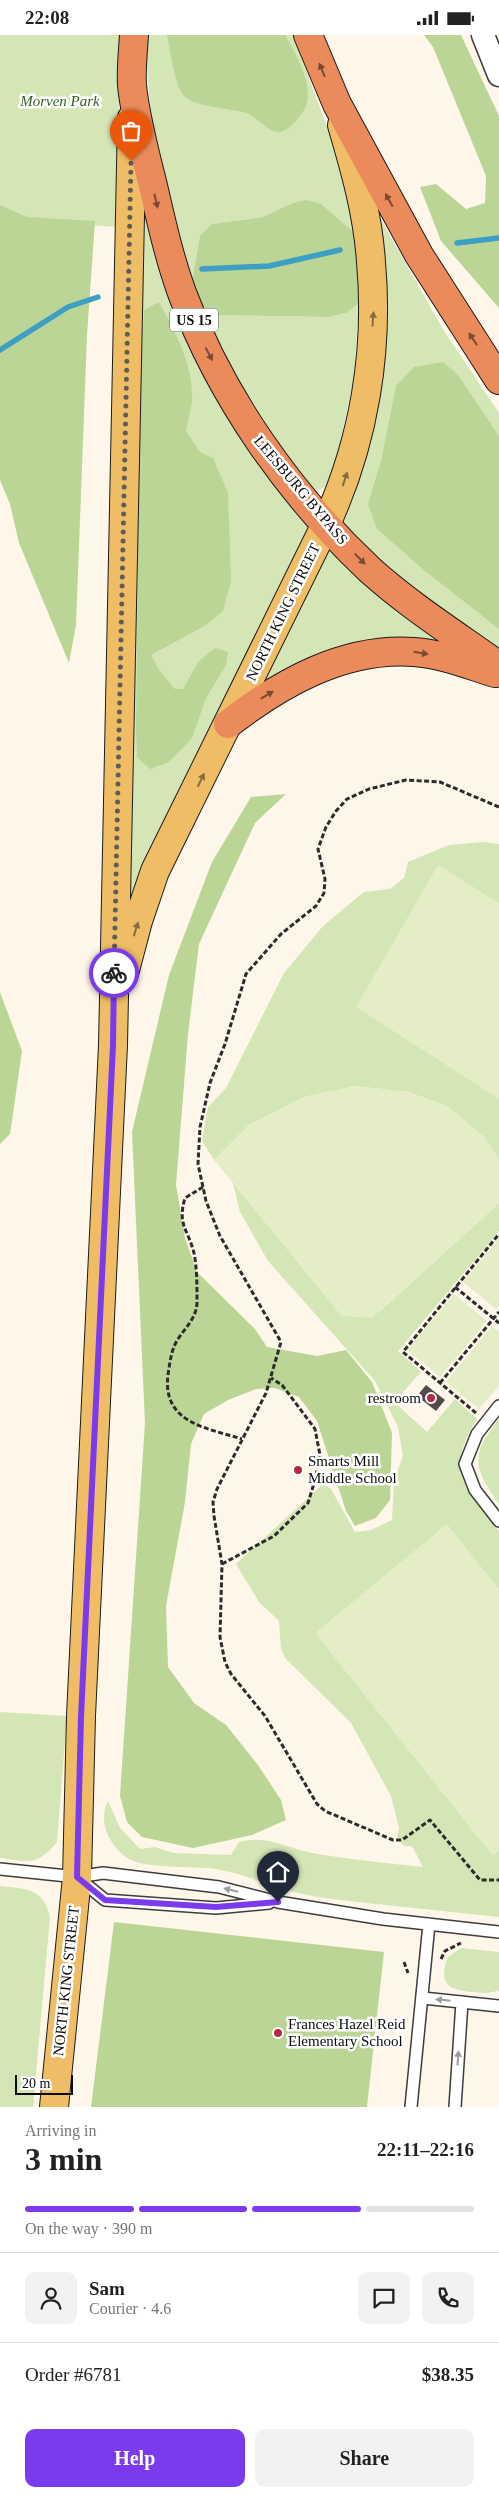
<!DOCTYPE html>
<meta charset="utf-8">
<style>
:root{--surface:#fff;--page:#f2f2f2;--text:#222;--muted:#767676;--line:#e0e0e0;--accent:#7c3aed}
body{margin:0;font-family:"Times New Roman",serif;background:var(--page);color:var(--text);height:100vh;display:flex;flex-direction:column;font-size:19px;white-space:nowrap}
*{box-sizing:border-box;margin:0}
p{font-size:16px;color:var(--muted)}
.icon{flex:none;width:28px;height:28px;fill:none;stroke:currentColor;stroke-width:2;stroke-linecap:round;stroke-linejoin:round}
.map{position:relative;height:2072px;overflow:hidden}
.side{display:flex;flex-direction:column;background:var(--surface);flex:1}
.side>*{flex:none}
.scale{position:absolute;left:15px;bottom:12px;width:58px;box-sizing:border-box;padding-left:5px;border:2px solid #0a0a0a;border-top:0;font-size:14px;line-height:18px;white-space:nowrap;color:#0a0a0a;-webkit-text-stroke:4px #fff;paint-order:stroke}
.pin{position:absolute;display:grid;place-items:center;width:42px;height:42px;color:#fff;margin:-51px -21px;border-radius:50% 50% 50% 0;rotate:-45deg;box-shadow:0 0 5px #0007}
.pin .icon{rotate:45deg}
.courier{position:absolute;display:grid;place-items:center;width:50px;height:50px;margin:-25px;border:4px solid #7c3aed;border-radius:50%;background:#fff;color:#222;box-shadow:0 1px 6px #0007}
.headline em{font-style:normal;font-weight:700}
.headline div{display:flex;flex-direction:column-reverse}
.headline{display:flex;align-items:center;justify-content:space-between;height:85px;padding:0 25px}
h1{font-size:32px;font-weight:700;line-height:38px}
.bar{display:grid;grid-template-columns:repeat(4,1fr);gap:8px 5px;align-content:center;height:60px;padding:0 25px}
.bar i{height:6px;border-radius:4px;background:var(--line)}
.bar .active{background:var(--accent)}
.bar p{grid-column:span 4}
.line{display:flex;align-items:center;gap:12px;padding:0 25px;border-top:1px solid var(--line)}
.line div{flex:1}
.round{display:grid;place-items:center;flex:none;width:52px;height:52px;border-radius:10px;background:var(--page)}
.button{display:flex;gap:10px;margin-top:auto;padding:10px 25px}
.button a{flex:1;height:58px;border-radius:10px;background:var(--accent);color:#fff;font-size:20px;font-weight:700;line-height:58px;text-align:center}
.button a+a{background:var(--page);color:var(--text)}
.status{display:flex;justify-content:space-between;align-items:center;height:35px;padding:0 25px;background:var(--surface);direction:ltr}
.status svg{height:14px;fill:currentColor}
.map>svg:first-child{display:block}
</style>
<div class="status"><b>22:08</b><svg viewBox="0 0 49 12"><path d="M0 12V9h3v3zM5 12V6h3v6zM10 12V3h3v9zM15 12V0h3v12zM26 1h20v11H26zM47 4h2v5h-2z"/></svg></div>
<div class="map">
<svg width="499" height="2072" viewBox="0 0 499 2072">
<rect width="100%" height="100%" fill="#fef7e9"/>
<path fill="#d4e5b6" d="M0,0H120L118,192L0,184Z
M147,0H293L332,105L356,199L321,169L275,177L263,182L212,189L200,200L192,246C166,166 145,85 147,0Z
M375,174L444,296L499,378V614C440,576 389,537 340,486C352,454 369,420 376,386C389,317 379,244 375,174Z
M143,175L316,489L130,878L119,880Z
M359,268L354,342L334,437C330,447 326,456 313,455L274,405L229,331L206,280L329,282L346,278Z
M327,505L464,615C438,612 411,606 384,605C337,603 293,633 254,655Z
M484,807L499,809V1124L485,1103L447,1071L408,1057L355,1051L304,1062L249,1090L214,1125L202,1106L208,1072L226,1053L284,938L323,891L364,857L390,854L404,843L408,827L449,810Z
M233,1148L342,1281L379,1277L499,1168V1196L398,1316L421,1337L394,1367L427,1397L455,1364L477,1384C444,1435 466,1455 499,1496V1882C461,1878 424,1874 386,1870C360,1867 333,1865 307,1860C276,1854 246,1839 216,1834C195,1831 146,1834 129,1824C110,1812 97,1787 108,1766L120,1793L140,1814L155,1812L173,1818L231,1820L239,1807C267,1799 291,1815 318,1819C353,1825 388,1828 423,1832L412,1811H404L397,1801L399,1793L391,1761L351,1688L285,1623L281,1613L279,1586L259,1567L236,1529L323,1449L331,1454L355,1497L371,1495L392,1485L394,1446L403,1421L398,1392L375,1346L268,1226L240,1177Z
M499,1384V1469C473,1432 470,1420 499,1384Z
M0,1677L67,1681L57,1807C38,1831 28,1827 0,1823Z
M0,1851C26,1854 44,1853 50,1882L33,2072H0Z
M461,1913L499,1917V1955C489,1959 483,1958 472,1957C447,1955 438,1947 448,1922Z"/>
<path fill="#bad596" d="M167,0H285C295,17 312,47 307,68C306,74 299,82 295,87C291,91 286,96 279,97C266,97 256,79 243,77C229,74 195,71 185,62C175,53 170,14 167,0Z
M424,0H461L499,81V273L441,206L420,152L436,149L466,174L485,168L486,141L433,12Z
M307,165L321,169L356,199L359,268L346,278L329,282L206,280L192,246L200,200L212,189L263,182L293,168Z
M0,170L27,182L95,186L87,300L76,590L69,628L19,508L10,469L0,445Z
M159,267C174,295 191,325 192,358C193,370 188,384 186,396L200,417L213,423L228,458L231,546L223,576L206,590L151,620L159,635L175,654H183L199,626L215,613L228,617L226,630L206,663L192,703L169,727L150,734L137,722L136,694L140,360L144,275Z
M443,327L458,340L499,401V594L424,535L377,494L368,469L381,426L396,351L414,332Z
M286,759L255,788L199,909L188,999L176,1150L185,1203L197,1237L255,1294L267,1312L317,1321L346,1315L372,1347L392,1398L390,1465L376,1483L355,1491L346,1476L317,1386L299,1362L275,1353L256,1354L228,1365L204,1379L191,1409L185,1467L166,1571L168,1632L194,1668L226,1690L258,1730L281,1765L286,1785L252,1800L193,1813L142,1802L127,1787L120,1761L145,1388L132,1097L169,940L212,827L251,762Z
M0,957L22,1016L10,1099L0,1109Z
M114,1887L384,1917L367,2072H91Z"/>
<path fill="#e5edc7" d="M438,830L499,868V1064L356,972Z
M355,1051L408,1057L447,1071L485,1103L499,1124V1168L372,1283L342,1281L214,1125L249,1090L304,1062Z
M499,1203V1271L496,1274L463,1247Z
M454,1259L487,1286L440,1342L407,1315Z
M492,1291L499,1296V1351L479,1374L446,1347Z
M447,1489L499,1554V1816L493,1821L315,1598Z"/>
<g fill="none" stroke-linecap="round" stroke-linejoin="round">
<path stroke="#3d9fc4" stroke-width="5.5" d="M457,208L499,203
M202,234L269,231L340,215
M0,315L68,272L98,262"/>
</g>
<path fill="#524a48" d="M426,1350L445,1365L436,1376L417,1361Z"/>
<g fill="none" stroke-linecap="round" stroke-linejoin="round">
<defs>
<path id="lane" d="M499,1371L477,1399L465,1429L475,1455L499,1486
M0,1834L77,1842L103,1838L219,1852L278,1867L383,1884L499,1897
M78,1843L105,1865L216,1873L269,1868
M423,1963L499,1971
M411,2072L429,1889
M455,2072L462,1967"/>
<path id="street" d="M483,0L499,40"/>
<path id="primary" d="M124,939L138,886L155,836L326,489C364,407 379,316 371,227C368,180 355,134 342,90
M54,2072L77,1842L81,1681L113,1010L132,83"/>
<path id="highway" d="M134,0C133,16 131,34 132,50C135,83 146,122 154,155C162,190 170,225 182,258C221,362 289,459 370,535C410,571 456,600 499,631
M308,0L337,69L419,220L499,345
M228,689C281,648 344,612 414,617C442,619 469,630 495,638"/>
</defs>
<use href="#lane" stroke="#3d3d3d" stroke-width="14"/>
<use href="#street" stroke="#3d3d3d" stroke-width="25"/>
<use href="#primary" stroke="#1b1b1b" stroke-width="30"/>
<use href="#highway" stroke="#1b1b1b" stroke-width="30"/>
<path stroke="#2c2c2c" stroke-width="3" stroke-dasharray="5 2.5" stroke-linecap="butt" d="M499,772L440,747L406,745L369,754L347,764L336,776L326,792L318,814L325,844L324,858L316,871L281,899L246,939L225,1009L210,1048L200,1092L198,1129L206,1166L220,1201L281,1307L266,1358L217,1454L213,1467L214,1481L222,1529L220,1602L225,1627L231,1639L265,1681L317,1769L325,1776L393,1805H402L430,1785L480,1845H499
M203,1152L185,1163C177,1190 188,1194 194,1218C197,1233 197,1251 197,1267C197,1282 186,1292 178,1304C171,1315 170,1327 168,1340C162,1388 207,1393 242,1404
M455,1252L499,1288
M440,1348L499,1277
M476,1378L403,1317L499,1199
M222,1529L274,1501L308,1468L315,1445L320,1420L315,1394L282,1350L271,1343
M441,1924L445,1916L461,1908
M404,1927L408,1938"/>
<use href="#lane" stroke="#fff" stroke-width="11"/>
<use href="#street" stroke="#fff" stroke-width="22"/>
<use href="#primary" stroke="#f0bd67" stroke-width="28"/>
<use href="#highway" stroke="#eb8a5a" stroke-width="28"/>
</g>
<defs><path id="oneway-solid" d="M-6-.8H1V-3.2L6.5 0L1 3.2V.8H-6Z" transform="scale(1.25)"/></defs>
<g fill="#7a4a32">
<use href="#oneway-solid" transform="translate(322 35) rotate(-112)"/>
<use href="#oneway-solid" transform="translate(389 165) rotate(-119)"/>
<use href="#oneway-solid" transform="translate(156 166) rotate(77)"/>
<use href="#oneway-solid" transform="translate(473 304) rotate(-123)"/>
<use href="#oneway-solid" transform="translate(209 319) rotate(62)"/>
<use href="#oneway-solid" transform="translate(360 524) rotate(46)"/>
<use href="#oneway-solid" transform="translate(421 618) rotate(9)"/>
<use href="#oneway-solid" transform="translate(267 660) rotate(-31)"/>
</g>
<g fill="#886c3d">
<use href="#oneway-solid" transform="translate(373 284) rotate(-86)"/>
<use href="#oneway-solid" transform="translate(345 444) rotate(-72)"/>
<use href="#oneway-solid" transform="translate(201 745) rotate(-64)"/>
<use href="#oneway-solid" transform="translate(136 894) rotate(-73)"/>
</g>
<g fill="#9d9d9d">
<use href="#oneway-solid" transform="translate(231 1855) rotate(-166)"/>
<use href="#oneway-solid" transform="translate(443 1965) rotate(-174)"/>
<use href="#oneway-solid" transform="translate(458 2023) rotate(-86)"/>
</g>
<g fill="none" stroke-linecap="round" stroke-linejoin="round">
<path stroke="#5f5d58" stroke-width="5" stroke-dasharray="0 9" d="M114,938L131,126"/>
<path stroke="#7c3aed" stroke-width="6" d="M114,938L113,1010L81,1682L77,1842L105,1865L216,1872L278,1867"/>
</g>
<g fill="#b12c43" stroke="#fff" stroke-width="2">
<circle cx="431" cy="1363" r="5"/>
<circle cx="298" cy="1435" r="5"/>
<circle cx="278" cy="1998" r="5"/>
</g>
<g text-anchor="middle" stroke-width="5" stroke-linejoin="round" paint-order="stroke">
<rect fill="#fff" stroke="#545454" stroke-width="1" x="170" y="273.5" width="48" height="23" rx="4"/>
<g font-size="14" font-weight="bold" fill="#0a0a0a">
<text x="194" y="290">US 15</text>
</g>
<g font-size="15" font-style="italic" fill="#345d20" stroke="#fff">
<text x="60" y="71">Morven Park</text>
</g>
<g font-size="15" fill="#0a0a0a" stroke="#fff">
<text transform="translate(301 455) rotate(50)" y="5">LEESBURG BYPASS</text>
<text transform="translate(283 577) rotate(-64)" y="5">NORTH KING STREET</text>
<text transform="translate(66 1946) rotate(-84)" y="5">NORTH KING STREET</text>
</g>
<g font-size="15" fill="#0a0a0a" stroke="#fff" text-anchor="start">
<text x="421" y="1368" text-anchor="end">restroom</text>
<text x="308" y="1431">Smarts Mill<tspan x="308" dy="17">Middle School</tspan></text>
<text x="288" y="1994">Frances Hazel Reid<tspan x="288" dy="17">Elementary School</tspan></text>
</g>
</g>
</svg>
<div class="scale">20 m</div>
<div class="pin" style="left:131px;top:126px;background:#ea580c"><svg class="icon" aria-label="bag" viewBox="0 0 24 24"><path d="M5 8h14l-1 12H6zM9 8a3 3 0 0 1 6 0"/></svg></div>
<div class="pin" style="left:278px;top:1867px;background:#1f2937"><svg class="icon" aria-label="home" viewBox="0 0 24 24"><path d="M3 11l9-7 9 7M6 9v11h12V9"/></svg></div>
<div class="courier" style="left:114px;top:938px"><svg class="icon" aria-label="bike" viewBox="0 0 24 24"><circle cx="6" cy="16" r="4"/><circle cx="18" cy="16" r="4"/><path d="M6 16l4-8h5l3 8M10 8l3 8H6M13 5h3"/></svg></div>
</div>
<section class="side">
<div class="headline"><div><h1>3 min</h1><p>Arriving in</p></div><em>22:11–22:16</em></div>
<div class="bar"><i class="active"></i><i class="active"></i><i class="active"></i><i></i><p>On the way · 390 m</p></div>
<div class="line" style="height:90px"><a class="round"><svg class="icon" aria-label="person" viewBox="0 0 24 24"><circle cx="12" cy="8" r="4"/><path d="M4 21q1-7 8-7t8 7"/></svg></a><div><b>Sam</b><p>Courier · 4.6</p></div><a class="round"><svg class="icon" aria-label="chat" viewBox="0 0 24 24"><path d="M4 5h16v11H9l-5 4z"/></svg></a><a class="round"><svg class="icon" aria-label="phone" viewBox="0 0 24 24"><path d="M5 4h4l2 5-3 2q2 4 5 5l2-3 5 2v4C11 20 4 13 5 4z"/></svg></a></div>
<div class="line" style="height:65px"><div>Order #6781</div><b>$38.35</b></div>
<div class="button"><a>Help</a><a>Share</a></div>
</section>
